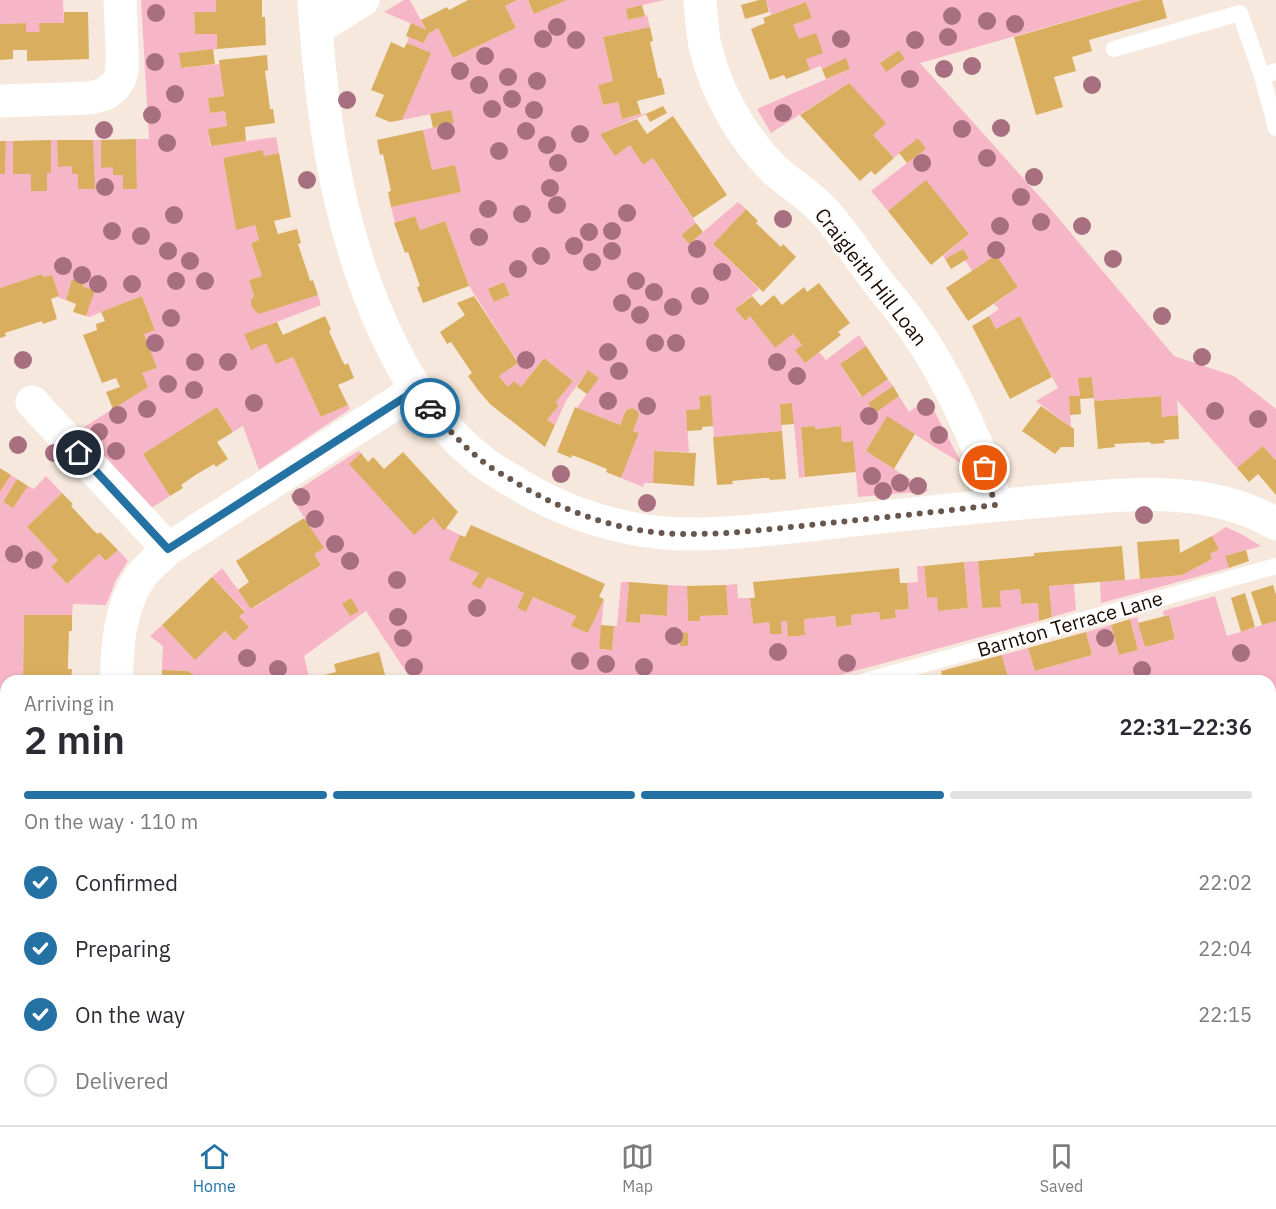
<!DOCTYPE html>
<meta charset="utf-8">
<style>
:root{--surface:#fff;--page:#f7f7f7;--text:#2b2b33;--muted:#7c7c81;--line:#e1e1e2;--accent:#2471a4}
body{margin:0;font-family:"IBM Plex Sans",sans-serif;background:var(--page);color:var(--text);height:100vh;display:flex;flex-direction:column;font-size:22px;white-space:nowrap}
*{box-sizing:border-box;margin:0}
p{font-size:20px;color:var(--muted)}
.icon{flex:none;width:33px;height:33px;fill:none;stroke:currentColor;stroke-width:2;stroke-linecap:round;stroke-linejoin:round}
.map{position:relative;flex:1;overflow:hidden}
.sheet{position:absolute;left:0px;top:675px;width:1276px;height:450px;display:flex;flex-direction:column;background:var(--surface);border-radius:18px 18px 0 0;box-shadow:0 3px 9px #0003}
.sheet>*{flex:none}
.pin{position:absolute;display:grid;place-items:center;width:51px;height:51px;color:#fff;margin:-26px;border:3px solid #fff;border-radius:50%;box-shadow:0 2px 6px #0007}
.courier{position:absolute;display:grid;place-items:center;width:60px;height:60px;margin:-30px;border:4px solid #2471a4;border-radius:50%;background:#fff;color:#222;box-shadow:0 2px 8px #0007}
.headline em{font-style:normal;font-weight:600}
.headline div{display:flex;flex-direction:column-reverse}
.headline{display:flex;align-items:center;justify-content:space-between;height:102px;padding:0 24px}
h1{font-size:39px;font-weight:600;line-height:45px}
.bar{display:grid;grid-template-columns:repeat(4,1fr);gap:9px 6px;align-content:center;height:72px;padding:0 24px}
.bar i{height:8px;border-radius:4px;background:var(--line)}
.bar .on{background:var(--accent)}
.bar p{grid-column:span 4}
ol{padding:0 24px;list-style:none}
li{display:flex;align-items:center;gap:18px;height:66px}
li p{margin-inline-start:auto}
li .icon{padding:6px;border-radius:50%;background:var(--accent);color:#fff;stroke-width:4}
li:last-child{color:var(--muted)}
li i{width:33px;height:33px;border:3px solid var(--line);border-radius:50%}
.dock{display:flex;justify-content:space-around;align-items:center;height:84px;border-top:2px solid var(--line);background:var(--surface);font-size:16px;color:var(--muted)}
.dock a{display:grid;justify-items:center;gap:3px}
.dock .on{color:var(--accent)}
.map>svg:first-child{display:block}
</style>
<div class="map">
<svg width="1276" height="1125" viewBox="0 0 1276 1125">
<rect width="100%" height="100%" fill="#f6e8dc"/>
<path fill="#f7b6c7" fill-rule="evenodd" d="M0,0H63L64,23H40V32H26V23L0,24Z
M141,0H216V12H194L195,34H217V49L180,53L181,68L220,64L224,96L208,98L210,113L225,111L227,126L209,129L210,146L276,137L279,153L264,156L263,151L223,158L236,229L255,225L259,240L251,243L262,276L249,280L254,296C248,304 252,309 259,313L318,295L321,305L245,334L266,343L276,364L293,357L321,417L348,405L350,409L259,470L243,426L233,432L217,407L144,454L170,496L150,509L78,431L147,387L142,373L157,368L144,334L155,329L142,296L89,317L86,316L94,291L83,287L84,283L72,279L66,300L59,298L52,275L43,277L42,274L0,288V174H5L6,141H13V173L31,174V191L47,190V173H51V140H57L58,166H72V174H78V189H94L93,140H101L102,167H113V175H123V189H137L136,139H149Z
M404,0H410L426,30L384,12Z
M517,0H528L534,14L567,0H664L626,9L629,20L647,15L650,27L603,37L613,81L598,85L603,105L618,102L622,119L651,112L600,134L615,155L630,145L643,165L653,158L696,223L681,235L689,244L738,202L746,209L713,244L759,289L735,309L744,320L750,316L775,348L793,334L802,345L796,350L805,363L819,352L826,360L859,335L866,346L840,364L861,397L888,379L893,386L868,403L875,412L899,396L909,412L928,399L962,464L887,417L866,451L929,491L858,497L853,441L842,442L840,426L815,429V426L801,427L805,477L799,478L792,403L780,404L782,431L714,437L710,395L699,396L700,409L686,410L689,452L654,451L653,483H644L643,487L621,478L639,433L633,431L637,410L632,408L626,410L620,425L577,408L598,377L588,371L567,399L555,425L547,420L559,405L556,402L573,381L544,358L521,387H508L499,376L518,363L469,286L445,221L420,230L415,216L395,223L391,207L460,192L455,165L432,170L423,130L453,123L451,110L402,120L430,53L407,43L409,37L424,43L428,34L438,28L453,58L516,28L505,6ZM504,282L510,295L494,302L489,289Z
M766,0H1142L920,63L1049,207L1174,356L1234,376L1276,409V459L1275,460L1263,446L1237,468L1177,400L1178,415L1162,417L1160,396L1094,401L1092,377L1079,378L1080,396L1069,397L1071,427L1036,401L1058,388L1020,316L996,329L989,316L999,309L994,304L1018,287L996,256L972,271L965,260L969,258L963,249L945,259L943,256L969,234L926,181L888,211L871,191L925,149L918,138L894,158L873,135L849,83L771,133L757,109L850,69L845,59L822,69L820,66L810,70L793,25L812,18L806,2L771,15ZM899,50L905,59L886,71L880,63Z
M358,451L361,453L349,464L433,518L444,531L446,528L460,535L479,573L471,584L480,588L488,577L524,593L517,608L526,612L533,597L576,616L571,626L588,633L604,599L599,649L612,650L614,626H617L621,582H629L627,622L640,623L641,614L667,616L668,585L687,586L688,621H700V616L727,615L726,585L737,584L738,598H750L753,624L769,622L770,634H782L781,621H787L789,637L805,635L804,619L835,616L836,627L852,625L851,615L879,612L880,620L896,618L895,610L909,609L907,583L918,582L917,566H924L927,597H937L939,611L968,608L964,562L978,561L982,608L1001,606L1000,591L1020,589L1021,604L1038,603L1039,621L818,681H412L366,611L304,656L310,681H193V674L187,671L162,670L163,646L150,636L162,625L195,659L225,631L234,641L249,627L239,616L245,611L212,577L222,568L252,609L321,565L314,554L323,548L290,495Z
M11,475L17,479L3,502L13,508L28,486L34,489L46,476L62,493L27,527L58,560L51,567L67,584L99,554L106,561L118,550L128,561L116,580L106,605L73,604L72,615H24L23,681H6V790L0,791V492Z
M1226,527L1241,534L1261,546L1226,556L1229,568L1101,603L1100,582L1182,575L1212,559L1210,554L1219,549L1212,536Z
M1074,584L1076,610L1052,617L1049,586Z
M1215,596L1227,636L1276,621V757L1271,759L1270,681H994L1008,677L1002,655L1028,648L1035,671L1092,655L1086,632L1111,625L1119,655L1138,650L1130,619L1137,617L1145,647L1175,639L1169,615L1164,616L1163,611Z
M1011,1119H1115L1111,1125H1013Z"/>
<path fill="#d9af5f" d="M216,0H262V17H265L266,45L217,49V34H195L194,12H216Z
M468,0H517L505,6L516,28L453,58L438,28L428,34L424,43L406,36L411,23L426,30L421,20L447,7L449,10Z
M528,0H567L534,14Z
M759,0H766L769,12L745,19L741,5Z
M1142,0H1162L1167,18L1089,40L1092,51L1072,57L1076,71L1054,77L1063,107L1036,115L1014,37Z
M806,2L812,18L793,25L799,39L816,33L823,53L806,59L810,70L786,79L784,75L770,80L751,29L765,23L763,18Z
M642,5L645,16L628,20L626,9Z
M64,12H88L89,59L27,61V50H13V59L0,60V24L26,23V32H40L39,23H64Z
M650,27L653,41L650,42L658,78H661L665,94L637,101L641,114L622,119L618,102L603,105L598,85L613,81L603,37Z
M391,42L404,48L407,43L431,53L402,120L390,122L375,116L384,95L371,90Z
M213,49L215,64L181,68L179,53Z
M899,50L905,59L886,72L880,63Z
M267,55L268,70L265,71L270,109H273L275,123L245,127L246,141L211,146L208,129L227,126L225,111L210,113L208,98L224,96L219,60Z
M846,58L850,69L826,79L822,69Z
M849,83L886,123L873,135L894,158L875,175L871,171L860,181L800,115Z
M663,106L667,113L650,122L646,114Z
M451,110L454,123L433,128L430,114Z
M673,116L727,195L693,218L653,158L643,165L630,145L615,156L600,134L637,119L647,134Z
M423,130L432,170L455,165L461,192L391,207L388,192L391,191L383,154L380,155L377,140Z
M918,138L926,149L907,163L899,153Z
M136,139L137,189H123V175H113V167L101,168V140Z
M51,140V173H47V191H31V174H13V141Z
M57,140H93L95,189H78V174H72V166L58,167Z
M0,141H6L5,174H0Z
M263,150L264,156L279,153L288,202L291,217L274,221L278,234L297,229L301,243L298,244L309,277L310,281L313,280L318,295L259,314L253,309L251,305V300L254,296L249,280L262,276L251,243L259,240L255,225L236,230L223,158Z
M926,180L969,234L931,265L888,211Z
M746,209L758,221L756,223L781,247L783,244L796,257L763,292L713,244Z
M415,216L420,230L445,221L469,286L423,303L417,287L420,286L408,252L405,253L394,223Z
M696,223L703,232L689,244L681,235Z
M963,249L969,258L951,269L945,259Z
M996,255L1018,287L968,321L946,288Z
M42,274L43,277L52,275L59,296L51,299L57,319L43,324L42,321L5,333L6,336L0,338V288Z
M72,279L84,283L83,287L95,290L86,316L73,312L76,304L66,300Z
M504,282L510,295L494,302L488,289Z
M819,283L850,323L838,332L841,335L805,363L795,350L802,345L793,334L775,348L750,316L745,321L735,309L752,296L761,306L774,295L782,305L804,287L807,292Z
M142,296L155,330L144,334L157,368L142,373L148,387L113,409L106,392L120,387L116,378L102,383L83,335L97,330L96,324L105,321L101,312Z
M474,296L518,363L499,376L508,387L514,381L521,387L544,358L573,381L556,402L559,405L547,420L555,425L545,447L490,404L478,390L468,376L472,373L451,342L447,344L440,332L465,315L457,303Z
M325,316L331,329L329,331L342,360L345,365L348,363L354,378L338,385L348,405L321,417L293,357L276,364L266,343L251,350L244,334L277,322L283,335Z
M989,316L996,329L1020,316L1052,377L1010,399L972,326Z
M866,346L888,379L862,397L840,364Z
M588,370L599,378L587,394L577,387Z
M1092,377L1094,398L1080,399L1081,414L1070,415L1069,396H1080L1078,378Z
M893,386L899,396L875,413L868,403Z
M711,395L713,426L702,427V430L687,431L686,410L700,409L699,396Z
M1161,396L1162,417L1178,415L1179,439L1164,440L1165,443L1151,444L1150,442L1114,444L1115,447L1098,449L1094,401Z
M792,403L794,424L781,425L780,404Z
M1041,406L1074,429V447H1061L1055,454L1022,431Z
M217,407L233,432L217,442L228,459L216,467L214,464L197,474L181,485L183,488L170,496L143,454Z
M575,407L620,425L626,410L632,408L637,410L639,415L633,431L639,433L621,478L606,472L607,469L590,462L572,455L571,458L557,452Z
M887,416L915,434L894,469L866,451Z
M815,426V429L841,426L842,442L853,441L856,472L805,477L801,427Z
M782,431L786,479L770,480L769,478H765L732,481L733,484L717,485L713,437Z
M1263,446L1275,460L1276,459V495L1258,474L1249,482L1237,468Z
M654,451L696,453L694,486L653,483Z
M403,452L458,512L444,531L433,518L414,535L349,464L361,453L368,462L373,457L384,469Z
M0,468L11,475L0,492Z
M17,479L28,486L13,508L3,502Z
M62,493L73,504L71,506L94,531L98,534L100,532L118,550L106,561L99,554L67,584L51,567L58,560L27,527Z
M304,518L324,548L314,554L321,565L251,609L238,590L249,582L236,561Z
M471,525L605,584L599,597L604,599L588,633L571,626L576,616L533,597L526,612L517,608L524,593L488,577L480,589L471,584L479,573L449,560L460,535L465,537Z
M1212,536L1219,549L1210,554L1212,559L1182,575L1140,579L1137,542L1179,539L1180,553Z
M1122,546L1125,580L1049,586L1052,617L1039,621L1038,603L1021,604L1020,589L1000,591L1001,607L982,608L978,561L1034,556V553L1046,552Z
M1246,550L1249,561L1229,568L1225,556Z
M964,562L968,608L938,611L937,597L927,598L924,566Z
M899,568L900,583H907L909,609L895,610L896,618L880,620L879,612L851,615L852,625L836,627L835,616L804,619L805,635L788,637L787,621H781L782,634H770L769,622L753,624L750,598H755L753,582Z
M212,577L245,612L239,616L249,627L234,641L225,631L195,660L162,625Z
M629,582L668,585L667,616L641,614L640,623L626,622Z
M726,585L728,615L700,616V621H688L687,586Z
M1273,585L1276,595V621L1262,625L1251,592Z
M1245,593L1255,627L1241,632L1231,598Z
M351,598L359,611L350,616L342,604Z
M24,615H72V631H69L68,663V669H72L71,681H23Z
M1169,615L1175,639L1145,647L1138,623Z
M1130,619L1138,650L1119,655L1111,625Z
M601,625L614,626L612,650L599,649Z
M681,632L688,633V646H680Z
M1086,632L1092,655L1035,671L1028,648Z
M379,652L385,675L363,681H310L309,679L336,672L334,664Z
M1002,655L1008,677L994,681H943L941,671Z
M162,670L187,671L193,674V681H162Z
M1276,757V802L1270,803V759Z
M6,790V823L0,824V791Z
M0,1037H2L5,1070L0,1071Z
M0,1119H26L27,1125H0Z
M89,1119H125L126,1125H85L84,1124L90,1123Z
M813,1119H859L861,1125H815Z
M882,1119H1001L983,1125H884Z
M1115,1119H1134L1144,1125H1111Z
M79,1120L80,1125H59V1124Z"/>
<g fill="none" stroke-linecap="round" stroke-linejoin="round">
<path stroke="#ad9e93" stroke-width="4" stroke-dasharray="3 4.5" stroke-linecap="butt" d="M1270,849L1276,848
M1270,933L1276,932
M292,1125L313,1119
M589,1125L610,1119"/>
<path stroke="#fff" stroke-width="16" d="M1114,49L1240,13L1262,76L1276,128
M1262,76L1276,71
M865,681L1276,566
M0,889L6,894
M366,1119L367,1125
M228,1125V1123L242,1119"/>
<path stroke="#fff" stroke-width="33" d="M314,0C321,111 336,221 381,323C395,354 410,384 431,410C446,428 463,447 482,461C494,471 508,478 521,486C567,514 625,532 679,534C725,535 771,529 818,524C890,516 963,508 1036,502C1116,496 1203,481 1276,524
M700,0C701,15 702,31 705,45C715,90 742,139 776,171C792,185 810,196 825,212C844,234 860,258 877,281C887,294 899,307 908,320C932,352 951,388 967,423C979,450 990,476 995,505
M316,29L363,0
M0,101L90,98L105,94L115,86L120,78L122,70V48L120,0
M32,402L168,549
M117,681C116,645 120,606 141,576C149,566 159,558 168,549L416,390
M1270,1103L1276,1091
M160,1119L161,1125"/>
<path stroke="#fff" stroke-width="33" d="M1270,896L1276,894
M436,1125L459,1119"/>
</g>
<g fill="#a76f7f">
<circle cx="156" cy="13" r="9"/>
<circle cx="952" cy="16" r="9"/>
<circle cx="987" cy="21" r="9"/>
<circle cx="1015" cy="24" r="9"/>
<circle cx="557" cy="27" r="9"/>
<circle cx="948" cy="37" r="9"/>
<circle cx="543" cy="39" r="9"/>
<circle cx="841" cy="39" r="9"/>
<circle cx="576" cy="40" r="9"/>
<circle cx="915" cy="40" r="9"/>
<circle cx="485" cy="56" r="9"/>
<circle cx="155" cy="62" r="9"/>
<circle cx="972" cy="66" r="9"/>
<circle cx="944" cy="69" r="9"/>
<circle cx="460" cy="71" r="9"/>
<circle cx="508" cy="77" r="9"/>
<circle cx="910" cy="79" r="9"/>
<circle cx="537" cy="81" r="9"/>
<circle cx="479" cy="85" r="9"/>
<circle cx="1092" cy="85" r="9"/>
<circle cx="175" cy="94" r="9"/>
<circle cx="512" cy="99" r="9"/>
<circle cx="347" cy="100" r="9"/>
<circle cx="492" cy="109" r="9"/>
<circle cx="534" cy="110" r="9"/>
<circle cx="783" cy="113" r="9"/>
<circle cx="152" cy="115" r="9"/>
<circle cx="1001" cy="128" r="9"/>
<circle cx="962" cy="129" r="9"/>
<circle cx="104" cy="130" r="9"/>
<circle cx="446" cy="131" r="9"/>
<circle cx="526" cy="131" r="9"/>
<circle cx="580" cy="134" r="9"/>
<circle cx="167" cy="143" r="9"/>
<circle cx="547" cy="145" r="9"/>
<circle cx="499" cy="151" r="9"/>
<circle cx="987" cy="158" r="9"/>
<circle cx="558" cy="163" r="9"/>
<circle cx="922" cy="163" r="9"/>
<circle cx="1034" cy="177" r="9"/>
<circle cx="307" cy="180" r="9"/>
<circle cx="105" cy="187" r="9"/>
<circle cx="550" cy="188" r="9"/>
<circle cx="1021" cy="197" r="9"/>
<circle cx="557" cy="205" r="9"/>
<circle cx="488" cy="209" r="9"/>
<circle cx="627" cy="213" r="9"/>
<circle cx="522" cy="214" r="9"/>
<circle cx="174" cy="215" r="9"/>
<circle cx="783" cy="219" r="9"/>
<circle cx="1041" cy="222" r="9"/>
<circle cx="1000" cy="226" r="9"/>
<circle cx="1082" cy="226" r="9"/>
<circle cx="112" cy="231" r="9"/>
<circle cx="612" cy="231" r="9"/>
<circle cx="589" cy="232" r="9"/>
<circle cx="141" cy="236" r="9"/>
<circle cx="479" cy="237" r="9"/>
<circle cx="574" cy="246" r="9"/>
<circle cx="697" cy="249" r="9"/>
<circle cx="996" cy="250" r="9"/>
<circle cx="168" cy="251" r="9"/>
<circle cx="612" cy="251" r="9"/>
<circle cx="541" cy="256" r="9"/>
<circle cx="1113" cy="259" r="9"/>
<circle cx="190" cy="261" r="9"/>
<circle cx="592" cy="262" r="9"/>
<circle cx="63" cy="266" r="9"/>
<circle cx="518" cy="269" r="9"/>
<circle cx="722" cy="272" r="9"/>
<circle cx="82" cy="275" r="9"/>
<circle cx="176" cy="281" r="9"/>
<circle cx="205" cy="281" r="9"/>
<circle cx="636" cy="281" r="9"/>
<circle cx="98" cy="284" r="9"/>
<circle cx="132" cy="284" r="9"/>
<circle cx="654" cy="292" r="9"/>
<circle cx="700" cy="296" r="9"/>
<circle cx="622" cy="303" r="9"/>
<circle cx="673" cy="307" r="9"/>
<circle cx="640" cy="315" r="9"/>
<circle cx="1162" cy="316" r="9"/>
<circle cx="171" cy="318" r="9"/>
<circle cx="155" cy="343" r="9"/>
<circle cx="655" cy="343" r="9"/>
<circle cx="676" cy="343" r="9"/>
<circle cx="608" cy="352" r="9"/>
<circle cx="1202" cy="357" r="9"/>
<circle cx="23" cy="360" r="9"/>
<circle cx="526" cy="360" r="9"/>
<circle cx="195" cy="362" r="9"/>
<circle cx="228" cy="362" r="9"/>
<circle cx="777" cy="362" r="9"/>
<circle cx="619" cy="371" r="9"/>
<circle cx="797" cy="376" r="9"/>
<circle cx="168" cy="384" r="9"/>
<circle cx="194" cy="390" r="9"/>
<circle cx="608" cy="401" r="9"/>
<circle cx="254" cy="403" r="9"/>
<circle cx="647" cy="406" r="9"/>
<circle cx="926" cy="407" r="9"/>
<circle cx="147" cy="409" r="9"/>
<circle cx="1215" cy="411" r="9"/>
<circle cx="118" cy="415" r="9"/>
<circle cx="869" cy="416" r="9"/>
<circle cx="1258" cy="419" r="9"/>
<circle cx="99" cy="432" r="9"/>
<circle cx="939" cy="435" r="9"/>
<circle cx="18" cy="445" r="9"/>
<circle cx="116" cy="451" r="9"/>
<circle cx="54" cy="453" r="9"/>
<circle cx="561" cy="474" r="9"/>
<circle cx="872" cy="476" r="9"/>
<circle cx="900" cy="483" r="9"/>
<circle cx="918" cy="486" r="9"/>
<circle cx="883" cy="491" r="9"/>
<circle cx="301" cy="497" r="9"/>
<circle cx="647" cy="503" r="9"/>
<circle cx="1144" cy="515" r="9"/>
<circle cx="315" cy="519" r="9"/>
<circle cx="335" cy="544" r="9"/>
<circle cx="14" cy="554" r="9"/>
<circle cx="34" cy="560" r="9"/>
<circle cx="350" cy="561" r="9"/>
<circle cx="397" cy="580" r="9"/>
<circle cx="477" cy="608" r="9"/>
<circle cx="398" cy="617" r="9"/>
<circle cx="674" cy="636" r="9"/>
<circle cx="403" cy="638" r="9"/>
<circle cx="1105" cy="638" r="9"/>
<circle cx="778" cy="652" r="9"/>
<circle cx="1241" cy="653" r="9"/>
<circle cx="247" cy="658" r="9"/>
<circle cx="580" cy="661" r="9"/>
<circle cx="847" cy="663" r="9"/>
<circle cx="606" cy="664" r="9"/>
<circle cx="414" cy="667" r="9"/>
<circle cx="644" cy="667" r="9"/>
<circle cx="278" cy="669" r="9"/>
<circle cx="1142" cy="670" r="9"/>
</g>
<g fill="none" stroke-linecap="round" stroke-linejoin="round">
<path stroke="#68574d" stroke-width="6" stroke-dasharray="0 10.8" d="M430,408C445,426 462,445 481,460C489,467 498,472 507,477C558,510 617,532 678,534C725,535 772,529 819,524C877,518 936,512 995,505L985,468"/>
<path stroke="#2471a4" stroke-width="8" d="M79,453L168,549L416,390L430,408"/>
</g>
<g text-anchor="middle" stroke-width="4.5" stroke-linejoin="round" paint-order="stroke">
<g font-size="20" fill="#1b0900" stroke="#fff">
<text transform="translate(871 277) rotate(52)" y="7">Craigleith Hill Loan</text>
<text transform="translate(1070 624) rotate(-16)" y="7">Barnton Terrace Lane</text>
</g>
</g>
</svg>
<div class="pin" style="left:985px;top:468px;background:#ea580c"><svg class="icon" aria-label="bag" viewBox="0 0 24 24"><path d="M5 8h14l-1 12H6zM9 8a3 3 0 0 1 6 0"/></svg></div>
<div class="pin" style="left:79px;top:453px;background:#1f2937"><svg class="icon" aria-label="home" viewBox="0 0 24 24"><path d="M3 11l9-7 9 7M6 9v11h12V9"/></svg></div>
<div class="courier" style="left:430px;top:408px"><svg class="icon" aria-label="car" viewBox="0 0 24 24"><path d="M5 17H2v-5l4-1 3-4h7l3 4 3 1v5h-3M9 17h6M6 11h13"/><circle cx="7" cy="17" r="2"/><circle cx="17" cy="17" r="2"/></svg></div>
<section class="sheet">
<div class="headline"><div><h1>2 min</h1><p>Arriving in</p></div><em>22:31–22:36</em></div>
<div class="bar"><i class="on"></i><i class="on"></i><i class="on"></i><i></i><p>On the way · 110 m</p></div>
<ol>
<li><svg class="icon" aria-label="check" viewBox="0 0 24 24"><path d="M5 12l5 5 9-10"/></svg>Confirmed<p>22:02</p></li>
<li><svg class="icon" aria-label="check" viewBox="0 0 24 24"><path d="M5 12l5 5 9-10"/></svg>Preparing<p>22:04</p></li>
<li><svg class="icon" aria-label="check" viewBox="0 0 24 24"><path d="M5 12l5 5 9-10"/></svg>On the way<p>22:15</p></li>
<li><i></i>Delivered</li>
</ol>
</section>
</div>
<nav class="dock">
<a class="on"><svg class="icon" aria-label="home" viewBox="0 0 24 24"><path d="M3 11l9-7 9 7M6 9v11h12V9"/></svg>Home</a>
<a><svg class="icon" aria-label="map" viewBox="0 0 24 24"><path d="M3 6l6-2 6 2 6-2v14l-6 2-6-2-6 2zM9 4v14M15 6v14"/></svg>Map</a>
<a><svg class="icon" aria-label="saved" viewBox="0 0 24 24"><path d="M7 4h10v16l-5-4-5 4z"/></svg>Saved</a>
</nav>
